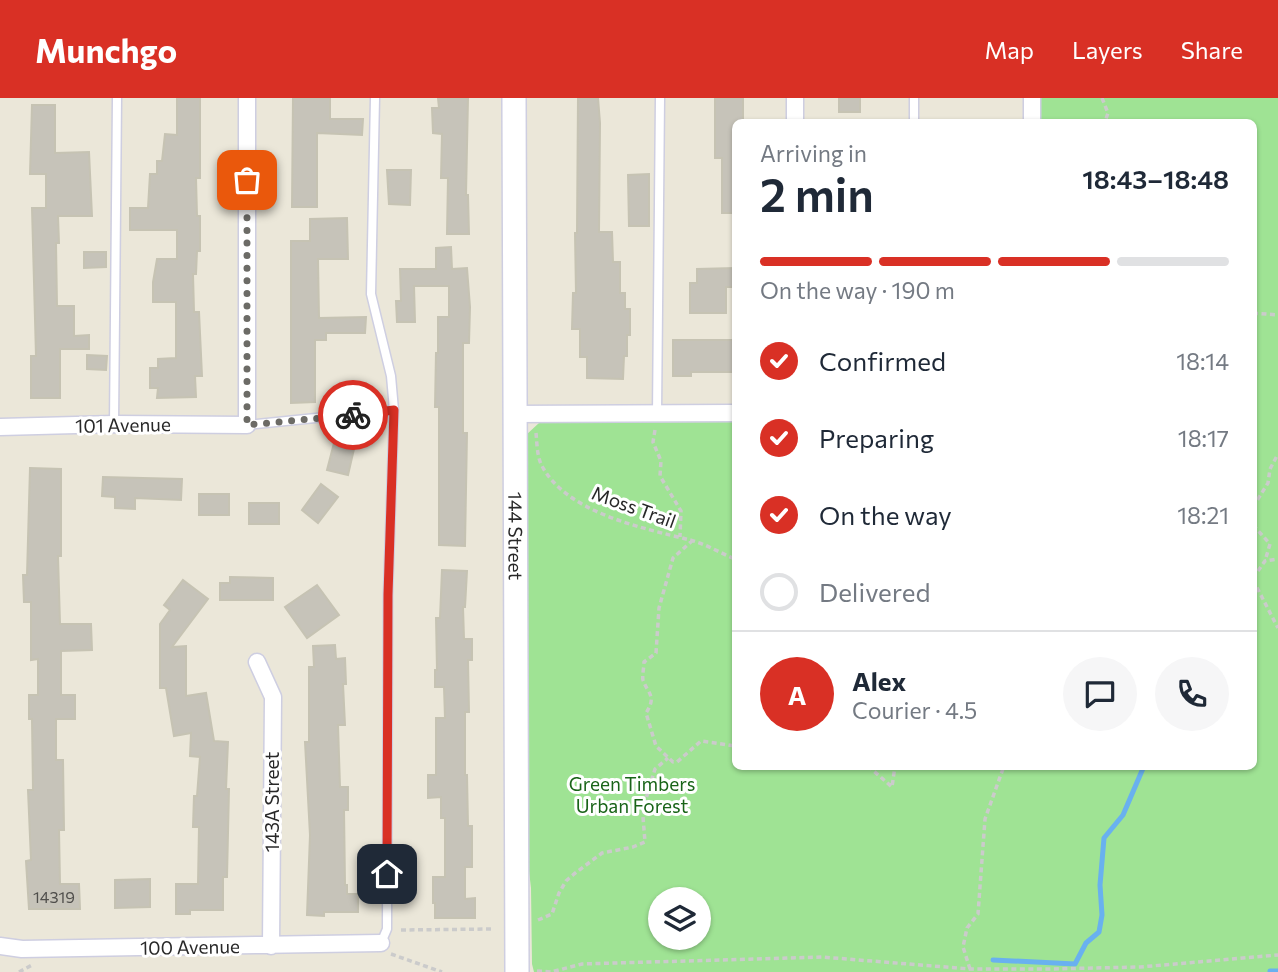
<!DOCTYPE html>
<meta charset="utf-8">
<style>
:root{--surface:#fff;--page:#f6f6f7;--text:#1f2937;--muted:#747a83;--line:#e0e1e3;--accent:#d93025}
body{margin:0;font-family:Commissioner,sans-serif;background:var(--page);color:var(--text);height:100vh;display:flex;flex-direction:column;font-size:26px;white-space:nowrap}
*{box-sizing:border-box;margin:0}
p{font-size:23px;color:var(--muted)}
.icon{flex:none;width:38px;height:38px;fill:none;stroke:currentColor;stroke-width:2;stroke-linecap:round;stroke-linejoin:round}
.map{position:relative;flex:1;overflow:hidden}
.panel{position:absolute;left:732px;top:21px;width:525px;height:651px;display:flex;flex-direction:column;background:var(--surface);border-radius:10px;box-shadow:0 2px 5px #0004}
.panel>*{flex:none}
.tools{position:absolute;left:648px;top:789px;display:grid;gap:14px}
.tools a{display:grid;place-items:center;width:63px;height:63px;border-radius:50%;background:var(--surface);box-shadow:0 2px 5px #0004;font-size:35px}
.pin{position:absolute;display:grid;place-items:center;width:60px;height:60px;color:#fff;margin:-30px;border-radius:14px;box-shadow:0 4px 10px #0006}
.courier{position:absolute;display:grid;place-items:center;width:70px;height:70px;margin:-35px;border:5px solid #d93025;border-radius:50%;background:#fff;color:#222;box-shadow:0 2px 9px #0007}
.summary em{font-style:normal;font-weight:600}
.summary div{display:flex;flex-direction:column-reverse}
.summary{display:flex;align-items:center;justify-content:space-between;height:119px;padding:0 28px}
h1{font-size:46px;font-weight:600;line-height:52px}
.bar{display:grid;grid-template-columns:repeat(4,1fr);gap:10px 7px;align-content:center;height:84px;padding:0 28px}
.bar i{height:9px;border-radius:5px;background:var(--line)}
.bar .selected{background:var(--accent)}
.bar p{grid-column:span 4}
.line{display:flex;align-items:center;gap:18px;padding:0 28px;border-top:2px solid var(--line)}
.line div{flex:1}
.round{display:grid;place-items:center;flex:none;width:74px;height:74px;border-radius:37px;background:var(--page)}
ol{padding:0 28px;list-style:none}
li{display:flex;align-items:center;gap:21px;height:77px}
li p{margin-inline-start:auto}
li .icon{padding:7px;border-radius:50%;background:var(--accent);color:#fff;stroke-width:4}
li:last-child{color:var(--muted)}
li i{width:38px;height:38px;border:4px solid var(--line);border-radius:50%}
header{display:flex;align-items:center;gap:42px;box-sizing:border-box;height:98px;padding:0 35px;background:var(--accent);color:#fff}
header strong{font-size:33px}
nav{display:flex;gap:38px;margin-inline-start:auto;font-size:24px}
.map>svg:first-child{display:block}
</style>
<header>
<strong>Munchgo</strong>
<nav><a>Map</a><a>Layers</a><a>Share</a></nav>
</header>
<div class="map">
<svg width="1278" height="874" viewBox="0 0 1278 874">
<rect width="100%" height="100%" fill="#ebe7d9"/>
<path fill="#9fe394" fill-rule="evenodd" d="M1030,0H1278V874H534L532,866L531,790L525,739L526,337L539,325L735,324V668H1253V24H1029ZM660,802H698V840H660Z"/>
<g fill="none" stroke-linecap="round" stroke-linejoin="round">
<path stroke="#69b1ef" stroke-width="5" d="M993,862L1075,866L1086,845L1099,834L1102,817L1100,787L1104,740L1123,717L1144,668
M1270,873H1278"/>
</g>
<path fill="#c6c3b9" stroke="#c6c3b3" stroke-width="2" d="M177,0H200V80H196L197,118H200V153H197L196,176H193L194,214H199L202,278H195L196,299L157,300L158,290H150V270H158V261L176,260V204H153V184L157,161H177V132H130V110H148L150,76H157V63H162L165,36L177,37Z
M293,0H330V21H363L362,37L317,35V109H292Z
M438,0H468L466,97H468L469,136H447L448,80H441L442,36L433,35L432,10H439Z
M578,0H598L600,25L599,134H612L613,164H620V195H625V211H630V237H627V258H624L623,281L587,280V259H580V231H572L573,195H576L575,135H577Z
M715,0H743V24H735V115H722V60H715Z
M839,0H860V14H839Z
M32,7H55V55L89,54L92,118H58L59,145H56L57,208H74V238L89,237V251H60V300H31V258H36L32,110H46V76H30Z
M387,72H411L410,107L389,106Z
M649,76V128H629L628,77Z
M347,120L348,161H318L319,220L366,219L365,235H326V242H315V304L291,305V143H310V121Z
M451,149L452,171L467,170L470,209L469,245H463V335H467L465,448L439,447V309H435L436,255H438V219H449V188H414L415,224H397L396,203H401L400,171H436V150Z
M84,154H106V169L84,170Z
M735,170V189H726V215H690V185H697V171Z
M673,242H735V274H691V278H673Z
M87,257L107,258L106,272L87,271Z
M334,345L354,351L348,377L327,372Z
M30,370L61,371V458H58L60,526H91L92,552L61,553V597H75V621H56V662H63L64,732H59L60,786H79L80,811H29L26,763L31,762L28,692H33L32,621H29V597H38V561L31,562V504H24L23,477H27Z
M103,379L182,381L181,402L135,400V411L115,410V399L102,398Z
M321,386L338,399L318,425L302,412Z
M199,396H229V417H199Z
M249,405H279V426H249Z
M442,472L467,473L465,509H463L464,541H472V562H468L469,614H465V677H467L468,728H472V769H465V801L475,800V820H435V805H433V779H445V720H441V699L428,700V677H436V620H445L444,589H435V572H437L436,520H440Z
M230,479L273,480V502H220V485H230Z
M183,482L208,501L172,549L186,548V598L206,595L214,643L228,644L226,691H229L227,779H223V812H190V816H176V786H198L199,729H193L194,698H197L200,659L190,658L191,635L174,638L166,590H160V526L170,512L164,507Z
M317,487L339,517L307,540L285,509Z
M335,547L336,561L345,560L346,586H343L345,627H338L340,689H348V712H344L345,787H347V796H358V814H324V818L307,817L310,737L305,644H309V569H314L313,548Z
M150,781V809L115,810V782Z"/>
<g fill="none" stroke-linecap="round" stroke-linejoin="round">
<defs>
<path id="service" d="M375,0L371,196L391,278L394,312
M914,0V24
M657,316L660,0
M114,326L117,0
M247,327L394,312L388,497L387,831L381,845"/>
<path id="minor" d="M795,24V0
M1032,24V0
M513,316L735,315
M0,329L114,326L247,327V0
M257,564L273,599L271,848
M0,848L22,851L381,845"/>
<g id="secondary">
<path id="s1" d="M514,0L517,874"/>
</g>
</defs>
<use href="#service" stroke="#cecee1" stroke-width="11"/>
<use href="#minor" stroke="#cecee1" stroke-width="19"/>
<use href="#secondary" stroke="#cecee1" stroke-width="26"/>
<path stroke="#cbcbcb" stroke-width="3.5" stroke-dasharray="5 3.5" stroke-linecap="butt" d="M1102,0L1108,15L1105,24
M1253,215L1278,217
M655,332L653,344L661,363L660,378L681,413L680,439
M536,335C537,345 537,357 541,366C565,415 643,430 690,442C706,446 720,455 735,461
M1253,409L1268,385L1270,371L1278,356
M1253,427L1270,446L1265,463
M693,442L673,460L659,510L656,555L644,564C644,569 642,578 643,582C648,596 657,598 646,615L656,648L673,664H677L701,643L735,648
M1253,480L1265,463L1278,461
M1253,482L1278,530
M868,668L892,689L895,668
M538,822L552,816L559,795L566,783L574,776L602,755L633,749L645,744L643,719L645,704L655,671L668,660
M401,832L493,831
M391,856L442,874
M970,871L963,849L967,830L978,816L985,721L1004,668
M537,873L551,874L582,866L822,859L970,871H1049L1140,869L1278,857
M19,874L32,867"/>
<use href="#service" stroke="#fff" stroke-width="8"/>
<use href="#minor" stroke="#fff" stroke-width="16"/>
<use href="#secondary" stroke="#fff" stroke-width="23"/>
</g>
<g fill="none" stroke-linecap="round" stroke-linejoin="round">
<path stroke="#6c6b66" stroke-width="7" stroke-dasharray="0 12.6" d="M247,82V327L353,317"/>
<path stroke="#d93025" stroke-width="9" d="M353,317L394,312L388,497L387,776"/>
</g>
<g text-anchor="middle" stroke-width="6" stroke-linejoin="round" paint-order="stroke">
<g font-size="16" fill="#504f4c">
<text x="54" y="805">14319</text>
</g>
<g font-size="19" fill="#282828" stroke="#fff">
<text transform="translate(123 327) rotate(-1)" y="7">101 Avenue</text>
<text transform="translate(634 409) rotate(20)" y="7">Moss Trail</text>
<text dy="7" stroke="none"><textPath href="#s1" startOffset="438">144 Street</textPath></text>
<text transform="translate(272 704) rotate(-90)" y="7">143A Street</text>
<text transform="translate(190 849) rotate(-1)" y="7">100 Avenue</text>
</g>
<g font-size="19" fill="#196418" stroke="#fff">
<text x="632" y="693">Green Timbers<tspan x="632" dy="22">Urban Forest</tspan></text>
</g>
</g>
</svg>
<div class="tools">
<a><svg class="icon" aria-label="layers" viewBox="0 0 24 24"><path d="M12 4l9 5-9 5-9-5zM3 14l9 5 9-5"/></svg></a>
</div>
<div class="pin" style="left:247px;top:82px;background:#ea580c"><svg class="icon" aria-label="bag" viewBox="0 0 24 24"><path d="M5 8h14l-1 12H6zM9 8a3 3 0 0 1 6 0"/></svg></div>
<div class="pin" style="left:387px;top:776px;background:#1f2937"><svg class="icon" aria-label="home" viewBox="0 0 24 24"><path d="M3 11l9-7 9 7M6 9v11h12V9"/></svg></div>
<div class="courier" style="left:353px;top:317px"><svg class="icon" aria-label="bike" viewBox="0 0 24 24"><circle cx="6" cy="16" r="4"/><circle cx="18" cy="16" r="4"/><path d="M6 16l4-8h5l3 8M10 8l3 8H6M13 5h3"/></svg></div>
<section class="panel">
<div class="summary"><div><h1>2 min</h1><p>Arriving in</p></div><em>18:43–18:48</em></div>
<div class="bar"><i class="selected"></i><i class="selected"></i><i class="selected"></i><i></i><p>On the way · 190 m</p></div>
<ol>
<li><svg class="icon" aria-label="check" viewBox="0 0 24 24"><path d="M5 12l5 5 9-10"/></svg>Confirmed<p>18:14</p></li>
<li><svg class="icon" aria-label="check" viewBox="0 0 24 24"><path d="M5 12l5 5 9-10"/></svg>Preparing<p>18:17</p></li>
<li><svg class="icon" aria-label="check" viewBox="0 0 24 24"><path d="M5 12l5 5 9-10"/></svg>On the way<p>18:21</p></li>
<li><i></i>Delivered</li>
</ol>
<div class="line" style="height:126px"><b class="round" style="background:var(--accent);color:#fff">A</b><div><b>Alex</b><p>Courier · 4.5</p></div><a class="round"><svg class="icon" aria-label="chat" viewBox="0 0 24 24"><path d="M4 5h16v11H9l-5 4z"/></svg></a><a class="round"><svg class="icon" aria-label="phone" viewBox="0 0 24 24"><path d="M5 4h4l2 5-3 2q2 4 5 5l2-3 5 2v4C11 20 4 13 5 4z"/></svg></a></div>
</section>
</div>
